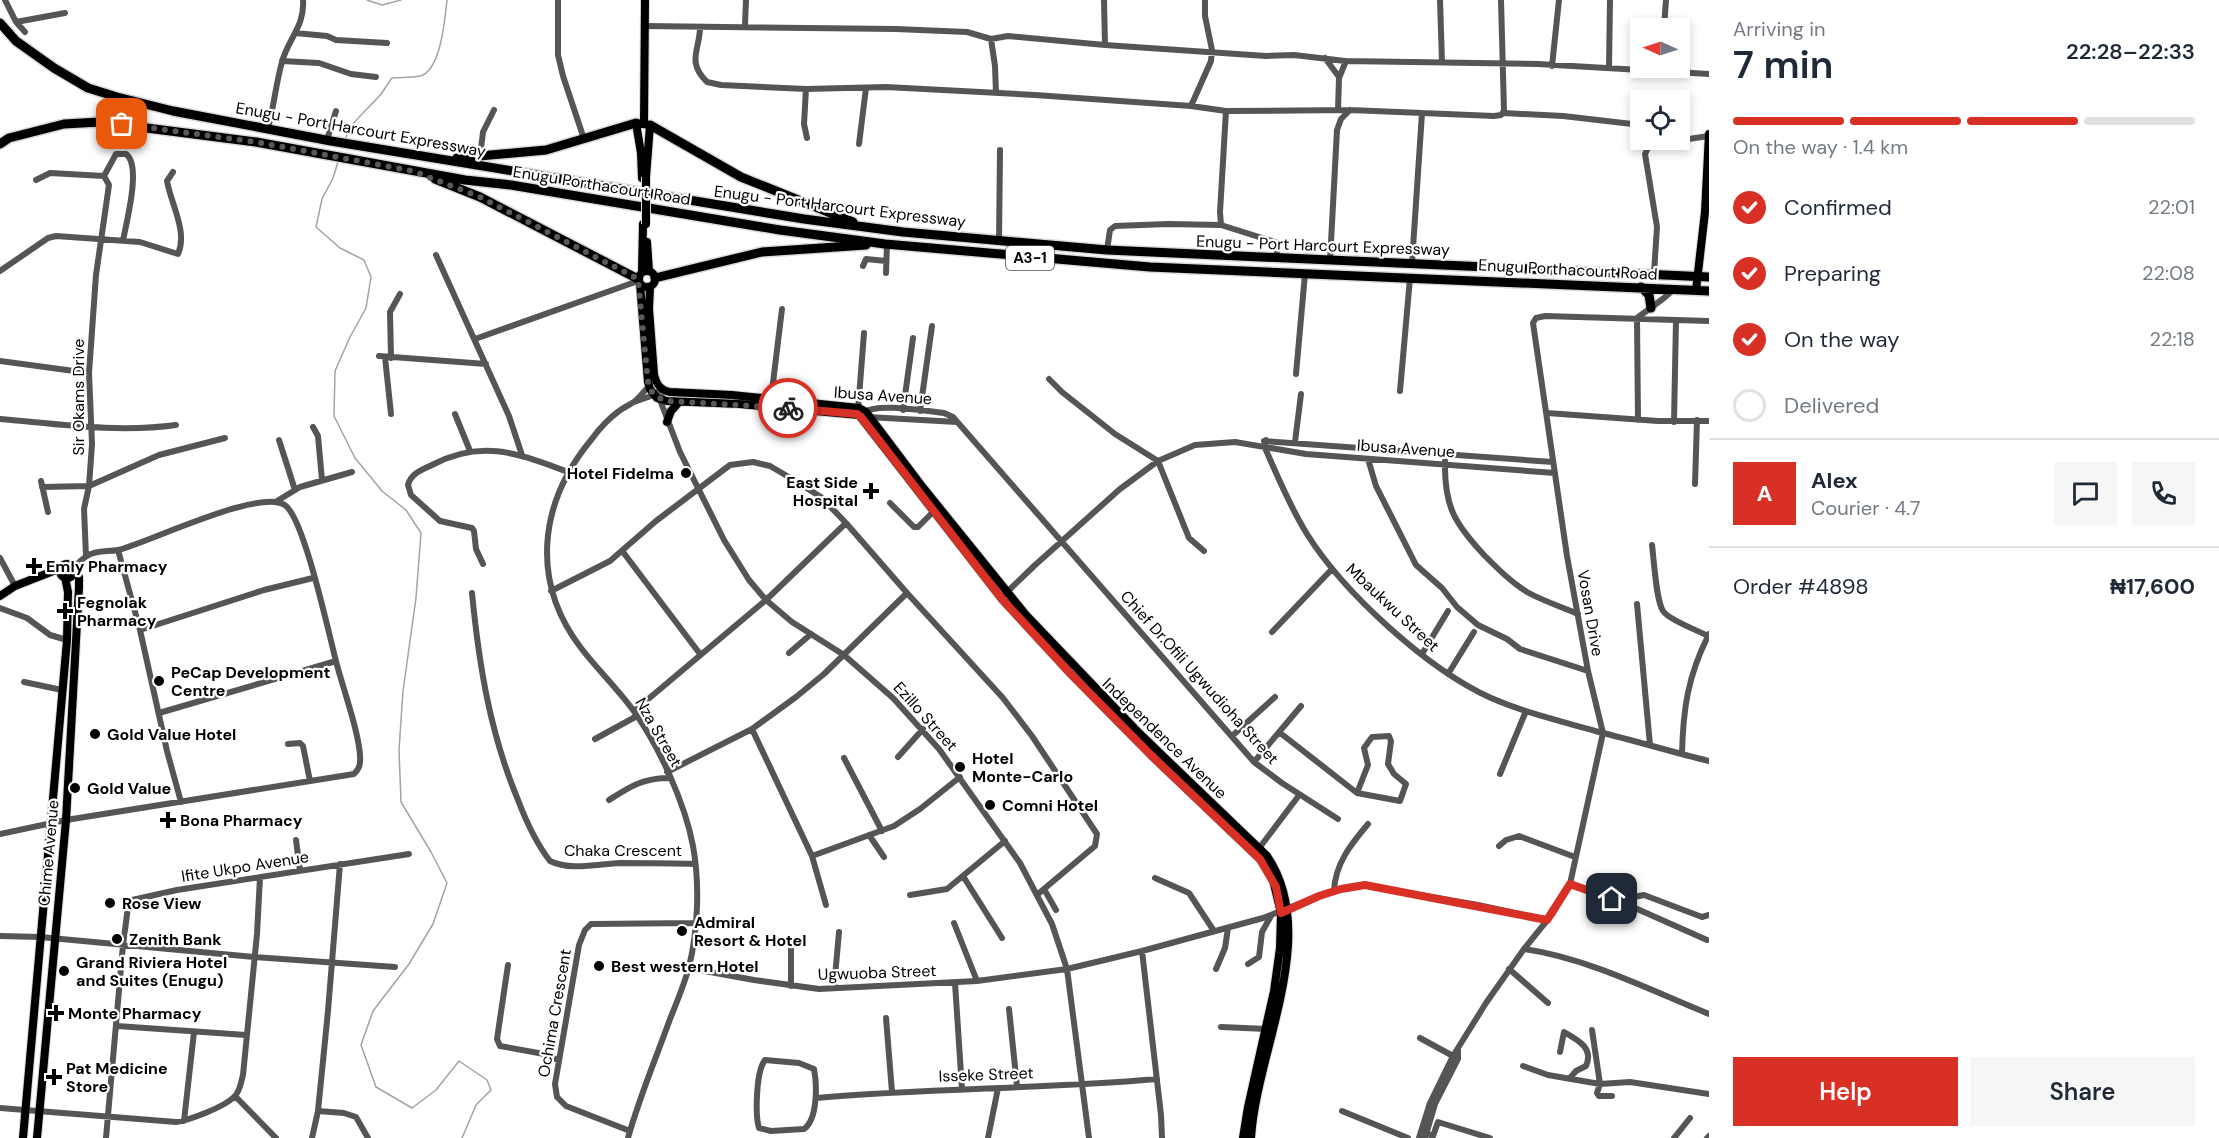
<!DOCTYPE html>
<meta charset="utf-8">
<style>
:root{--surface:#fff;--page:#f6f6f7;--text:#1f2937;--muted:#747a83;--line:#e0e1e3;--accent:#d93025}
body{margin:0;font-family:"DM Sans",sans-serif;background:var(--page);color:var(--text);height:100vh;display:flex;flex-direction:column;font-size:22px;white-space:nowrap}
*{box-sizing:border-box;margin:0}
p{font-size:20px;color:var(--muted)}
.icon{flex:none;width:33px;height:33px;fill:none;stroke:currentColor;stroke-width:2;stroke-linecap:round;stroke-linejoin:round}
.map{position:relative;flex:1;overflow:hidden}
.sheet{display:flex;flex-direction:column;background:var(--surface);width:510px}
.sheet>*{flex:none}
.needle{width:39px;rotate:273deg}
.tools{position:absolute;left:1630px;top:18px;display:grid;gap:12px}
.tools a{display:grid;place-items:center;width:60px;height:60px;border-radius:0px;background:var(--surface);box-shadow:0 3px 9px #0003;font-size:30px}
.pin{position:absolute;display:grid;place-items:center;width:51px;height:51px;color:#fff;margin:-26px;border-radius:12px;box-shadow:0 3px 9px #0006}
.courier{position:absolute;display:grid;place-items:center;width:60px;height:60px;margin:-30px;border:4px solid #d93025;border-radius:50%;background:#fff;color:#222;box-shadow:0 2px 8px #0007}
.headline em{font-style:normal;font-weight:600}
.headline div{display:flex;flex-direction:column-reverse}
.headline{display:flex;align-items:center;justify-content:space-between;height:102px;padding:0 24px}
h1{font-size:39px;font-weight:600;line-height:45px}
.bar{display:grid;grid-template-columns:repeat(4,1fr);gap:9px 6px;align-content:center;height:72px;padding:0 24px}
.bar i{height:8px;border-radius:4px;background:var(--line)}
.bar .on{background:var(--accent)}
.bar p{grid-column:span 4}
.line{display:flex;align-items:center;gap:15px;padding:0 24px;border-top:2px solid var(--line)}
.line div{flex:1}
.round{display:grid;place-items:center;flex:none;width:63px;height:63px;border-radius:0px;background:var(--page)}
ol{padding:0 24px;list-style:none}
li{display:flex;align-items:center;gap:18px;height:66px}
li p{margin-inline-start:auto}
li .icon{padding:6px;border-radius:50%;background:var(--accent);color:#fff;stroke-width:4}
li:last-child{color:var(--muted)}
li i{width:33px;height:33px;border:3px solid var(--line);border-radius:50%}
.primary-button{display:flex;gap:12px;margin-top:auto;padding:12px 24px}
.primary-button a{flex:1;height:69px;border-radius:0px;background:var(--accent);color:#fff;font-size:24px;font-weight:600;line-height:69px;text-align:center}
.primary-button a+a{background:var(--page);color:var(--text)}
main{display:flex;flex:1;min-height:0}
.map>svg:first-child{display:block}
</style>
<main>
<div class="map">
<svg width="1709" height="1138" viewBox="0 0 1709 1138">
<rect width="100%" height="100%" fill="#fff"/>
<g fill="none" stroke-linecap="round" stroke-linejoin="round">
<path stroke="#a3a3a3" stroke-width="1.5" d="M367,0L382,5L401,0
M345,140C351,120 368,110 381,94C385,89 388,83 392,78C401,77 411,78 420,76C441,71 445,18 447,0
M338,162L333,178L322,199L316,227L340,248L364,260L371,277L366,308L350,337L335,371L334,416L355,458L382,491L406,510L421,533L416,598L403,691L399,750L401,802L431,852L447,883L433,924L409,964L373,1011L361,1045L376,1087L412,1108L436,1090L459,1061L487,1080L491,1090L476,1105L462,1138"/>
<defs>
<path id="major" d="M644,123L645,0
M642,178L641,153L636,123L650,125L646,177
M647,242L649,271
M639 279a8 8 0 1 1 16 0a8 8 0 1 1-16 0Z
M642,272L643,224
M640,284L648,382L650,389L657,398L667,401L739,404L859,415L1002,599L1071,674L1152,756L1260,859L1273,880L1281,913L1280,948L1274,991L1248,1107L1243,1138
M650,287L649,309L654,374C656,384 660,390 670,392L732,395L859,408L866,412L921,485L1026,615L1139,733L1267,856C1321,935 1256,1052 1251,1138
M1696,290L1705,212L1709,134
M667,422L671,411L679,402
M60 571a7 7 0 1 1 14 0a7 7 0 1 1-14 0Z
M0,596L15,586L61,568
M23,1138L67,640L68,592L65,577
M37,1138L66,820L79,587V577L74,571"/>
<path id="highway" d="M0,23L16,41L54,68L88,88L117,97L173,111L331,141L804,219L903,232L1107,250L1709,277
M650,125L741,177L853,222
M0,144L9,138L64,124L100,122L256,142L465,180L511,185L780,230L885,244L1150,267L1709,291
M457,158L546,150L636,123
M435,179L480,197L638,279
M655,278L762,252L866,245
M1641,287L1649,295L1651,308"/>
</defs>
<use href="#major" stroke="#dbdbdb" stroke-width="10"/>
<use href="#highway" stroke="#dbdbdb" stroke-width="12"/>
<path stroke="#555" stroke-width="6" d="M5,0L16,22L25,32
M558,0V55L563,76L584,139
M1104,0L1105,45
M1440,0L1442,62
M16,22L65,13
M745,25L746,0
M645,26L896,29L967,32L991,39L1008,36L1105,45L1266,56L1294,55L1345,61L1538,64L1709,74
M700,27C700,50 686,61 707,82L721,85L806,89L886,87L1035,95L1191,106L1226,111L1350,110L1494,116L1501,115L1504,111L1501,0
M1664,28L1666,0
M295,33L327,36L336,40L387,43
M991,39L995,66L996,93
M1325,58L1339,77
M282,61L319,63L351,74L376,77
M1552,66L1559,0
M1609,68L1610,0
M806,89L804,124L807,138
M1191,106L1211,61L1212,50L1205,16V0
M1338,110L1339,78L1346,61
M1226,111L1220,212L1221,225L1278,243L1276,258
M1503,113L1563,116L1641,125
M268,128C274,106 276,83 282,62C288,39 305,26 303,0
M327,140L336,111
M859,144L866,88
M480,157L483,132L494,110
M104,176L116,154H126C142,165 126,223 123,241
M36,180L50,173L104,176L109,185L96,275L89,373L92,444L89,486L84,509L86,556
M999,241L1000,150
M1107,250L1110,230L1115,226L1168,224L1221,225
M436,255L509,416L522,455
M1330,261L1337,130L1341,119L1350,110
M1412,263L1422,113
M863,266L866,259L886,261
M0,271L48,238L56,236L140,242L178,254C188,232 171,204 167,181L173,172
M886,273L887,244
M1654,273L1657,227L1645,154L1649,146L1655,144L1709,136
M475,339L638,281
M379,356L486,364
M385,357L391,414
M391,358L390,312L400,294
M0,361L89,373
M1296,374L1305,274
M1049,379L1062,392L1115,434L1158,461L1189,538L1204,551
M1400,391L1410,278
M662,397L660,400L680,452L724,540L749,580L766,600L792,622L844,655L893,698L939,749L1020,863L1052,924L1067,969L1089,1138
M771,399L782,309
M634,402L654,395L662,389
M858,410L864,333
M903,410L913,338
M920,411L932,326
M862,413C877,402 925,411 944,413L953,417L1254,762L1282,783L1338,819
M1547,413L1658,421H1709
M455,414L470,451
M868,417L957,422
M0,419C58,424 118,433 176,425
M1638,420L1637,318L1664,298L1673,290
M1674,422L1676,320
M313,427L318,436L322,480
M279,440L295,490
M1266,440L1265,448C1278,477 1290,507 1307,534C1344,593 1427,669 1491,698C1526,713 1563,722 1599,732C1636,741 1672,752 1709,761
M1264,441L1553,462
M1295,442L1301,394
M1368,459L1376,486L1416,565L1442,588L1457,607L1478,625L1507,639L1520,649L1588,671
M1445,461C1444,507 1455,524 1485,556C1498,569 1511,582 1527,592C1543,601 1562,607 1578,614
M41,481L48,512
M1695,484L1697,420
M42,487L89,486L159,455L225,438
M277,501L300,487L352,472
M890,503L914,527H918L933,512
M1652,545C1654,560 1656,600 1663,611C1669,620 1697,630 1708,636
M118,550L140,630L167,751L181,802
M623,552L700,654
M0,558L15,586
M483,564L476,549L474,531L472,528L440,521L411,495L408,485C411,473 422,470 432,465C482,438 519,454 568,472
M551,591L610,561L656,521L730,465L753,462L770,466L782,473L821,497L846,523L907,593
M472,593C479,665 490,733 518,800C526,821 536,843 550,861C570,871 598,864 620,863C645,863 670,863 695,864
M1005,594L1034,566L1120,489L1158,461L1195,445L1235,442L1306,454L1555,473
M1637,604L1650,745
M0,608L27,618L50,635L67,640
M140,630L264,590L313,578
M1272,632L1332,569
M789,653L811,634
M1422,654L1448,611
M1448,674L1474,632
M24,682L62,690
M634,711L766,600L846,523
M159,713L336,661
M752,729L812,856L826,905
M1279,732L1357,793L1400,801L1406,784L1394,774L1388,764L1391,741L1389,736L1372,737L1364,748L1368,765L1357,793
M1232,736L1275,697
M595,739L637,716
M288,744L300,743L303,746L310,781
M1682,754C1683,709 1688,675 1709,634
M898,757L923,729
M844,758L882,831
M1254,762L1301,706
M667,772L752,729L796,697L824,674L907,593L1003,698L1032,736L1097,834L1095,846L1038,894
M1500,774L1526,711
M609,800C631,786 643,778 670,778
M0,834L66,820L354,774C357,771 360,767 360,762C362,741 343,688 337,665C329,635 305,522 286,506C263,486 148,543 118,550C107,552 96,550 87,556C82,559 77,564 73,568
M869,835L884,857
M296,840L300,871
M1499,846L1506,840L1519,836L1575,857
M1260,847L1297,798
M812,856L894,826L920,809L960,777
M963,876L1002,938
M1155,878L1189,893L1214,931
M1570,884L1626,904L1707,940
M1044,889L1056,910
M1334,891C1335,864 1351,844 1368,824
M910,895L947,889L1005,841
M1626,904L1634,897L1644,895L1702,917L1709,915
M954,923L977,981
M0,936L40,937L254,957L395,967
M791,949V986
M1524,949C1587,958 1650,990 1709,1014
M1142,951L1161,1115L1162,1138
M1248,964L1259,957L1262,932L1271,916
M508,965L497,1039L500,1046L544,1054L558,1060
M688,968L754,980L819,989L977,981L1067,969L1142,951L1263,918L1319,896L1341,889L1362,885L1478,905L1547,920
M1216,969L1225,948L1228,928
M1509,969L1548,1003
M955,983L962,1089
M834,988L839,932
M1009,1009L1017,1086
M886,1018L892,1092
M117,1026L246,1035
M1221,1027L1267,1029
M1592,1030L1600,1084L1597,1093L1599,1096H1612
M1420,1038L1453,1056
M1560,1052L1564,1032C1578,1040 1594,1048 1586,1066L1576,1071L1570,1078
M765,1060L799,1063L814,1069C817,1084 818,1119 804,1129L771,1131L759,1128C755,1115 756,1071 765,1060Z
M1523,1066L1548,1075L1600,1084L1630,1082L1709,1094
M235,1096L276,1138
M816,1098C929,1088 1044,1089 1157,1079
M0,1108L176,1122C190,1120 224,1107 234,1097C240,1092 241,1082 243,1075L257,934L260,877
M318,1111L344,1113L356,1117L368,1138
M1342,1111L1408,1138
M184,1121L194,1032
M630,1131L566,1106L557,1097L555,1084L579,945L585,930L591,924L694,923
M1426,1133L1433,1136L1438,1122L1490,1138
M106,1138L123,945L128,907L132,900L177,890L409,854
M312,1138L318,1111L328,1011L340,864
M628,1138C639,1098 656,1058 670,1019C677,1002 684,985 689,967C698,930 700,884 693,846C685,803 659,746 633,710C617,688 597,669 581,648C530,581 539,503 591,440C599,429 608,419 619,411C624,407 630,405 635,401C640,397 645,390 650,385
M988,1138L998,1088
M1419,1138L1430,1103L1453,1056L1486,1003L1524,949L1553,913L1570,884L1603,733L1588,671L1567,556L1533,323L1536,318L1545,316L1709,321
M1425,1138L1435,1104L1458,1059V1050
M1674,1138L1690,1118
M1707,1138L1709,1136"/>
<use href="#major" stroke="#000" stroke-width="8"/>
<use href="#highway" stroke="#000" stroke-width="9"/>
<defs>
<path id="major-bridge" d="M646,177V224"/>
</defs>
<use href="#major-bridge" stroke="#dbdbdb" stroke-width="10" stroke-linecap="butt"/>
<use href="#major-bridge" stroke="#000" stroke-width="8"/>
</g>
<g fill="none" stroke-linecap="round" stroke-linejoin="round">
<path stroke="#595959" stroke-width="6" stroke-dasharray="0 10.8" d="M122,124L256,142L413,171L480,197L638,279L648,382C650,393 657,398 667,401L788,408"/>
<path stroke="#d93025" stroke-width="8" d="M788,408L857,414L861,417L1002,599L1071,674L1152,756L1260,859L1276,887L1281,913L1319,896L1341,889L1365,885L1547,920L1570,884L1612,899"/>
</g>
<g fill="#000" stroke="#fff" stroke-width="2">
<circle cx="686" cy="473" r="6"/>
<path d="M868 482h6v6h6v6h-6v6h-6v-6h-6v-6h6z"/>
<path d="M31 557h6v6h6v6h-6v6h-6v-6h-6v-6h6z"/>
<path d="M62 602h6v6h6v6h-6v6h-6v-6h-6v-6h6z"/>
<circle cx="159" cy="681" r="6"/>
<circle cx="95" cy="734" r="6"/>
<circle cx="960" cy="767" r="6"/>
<circle cx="75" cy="788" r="6"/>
<circle cx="990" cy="805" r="6"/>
<path d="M165 811h6v6h6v6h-6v6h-6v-6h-6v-6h6z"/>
<circle cx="110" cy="903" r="6"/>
<circle cx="682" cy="931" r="6"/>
<circle cx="117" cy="939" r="6"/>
<circle cx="599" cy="966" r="6"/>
<circle cx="64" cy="971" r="6"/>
<path d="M53 1004h6v6h6v6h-6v6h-6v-6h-6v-6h6z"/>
<path d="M51 1068h6v6h6v6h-6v6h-6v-6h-6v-6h6z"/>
</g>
<g text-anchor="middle" stroke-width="4.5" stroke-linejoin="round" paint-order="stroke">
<rect fill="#fff" stroke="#4c4c4c" stroke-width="1.5" x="1006" y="246" width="48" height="24" rx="4.5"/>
<g font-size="15" font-weight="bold" fill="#000">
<text x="1030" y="263">A3-1</text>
</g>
<g font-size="16" fill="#000" stroke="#fff">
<text transform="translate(361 129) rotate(10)" y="6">Enugu - Port Harcourt Expressway</text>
<text transform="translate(602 185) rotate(9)" y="6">Enugu Porthacourt Road</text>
<text transform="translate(840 206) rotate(7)" y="6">Enugu - Port Harcourt Expressway</text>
<text transform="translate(1323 245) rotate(2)" y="6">Enugu - Port Harcourt Expressway</text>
<text transform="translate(1568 269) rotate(3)" y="6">Enugu Porthacourt Road</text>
<text transform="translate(883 395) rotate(4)" y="6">Ibusa Avenue</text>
<text transform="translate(78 397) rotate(-90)" y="6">Sir Okams Drive</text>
<text transform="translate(1406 448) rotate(4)" y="6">Ibusa Avenue</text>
<text transform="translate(1393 607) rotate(43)" y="6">Mbaukwu Street</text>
<text transform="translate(1591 613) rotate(80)" y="6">Vosan Drive</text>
<text transform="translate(1200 677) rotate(48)" y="6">Chief Dr.Ofili Ugwudioha Street</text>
<text transform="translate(926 716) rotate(48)" y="6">Ezillo Street</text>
<text transform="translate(659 732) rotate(60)" y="6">Nza Street</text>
<text transform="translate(1165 738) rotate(44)" y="6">Independence Avenue</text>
<text x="623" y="856">Chaka Crescent</text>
<text transform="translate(48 853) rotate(-85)" y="6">Chime Avenue</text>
<text transform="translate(245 866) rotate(-9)" y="6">Ifite Ukpo Avenue</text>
<text transform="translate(877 972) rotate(-2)" y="6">Ugwuoba Street</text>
<text transform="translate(554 1013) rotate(-80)" y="6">Ochima Crescent</text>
<text transform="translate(986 1074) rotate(-2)" y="6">Isseke Street</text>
</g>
<g font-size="16" font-weight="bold" fill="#000" stroke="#fff" text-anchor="start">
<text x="674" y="479" text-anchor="end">Hotel Fidelma</text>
<text x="858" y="488" text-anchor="end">East Side<tspan x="858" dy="18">Hospital</tspan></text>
<text x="46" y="572">Emly Pharmacy</text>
<text x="77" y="608">Fegnolak<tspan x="77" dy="18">Pharmacy</tspan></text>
<text x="171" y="678">PeCap Development<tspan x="171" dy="18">Centre</tspan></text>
<text x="107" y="740">Gold Value Hotel</text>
<text x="972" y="764">Hotel<tspan x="972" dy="18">Monte-Carlo</tspan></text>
<text x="87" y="794">Gold Value</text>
<text x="1002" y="811">Comni Hotel</text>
<text x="180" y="826">Bona Pharmacy</text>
<text x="122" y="909">Rose View</text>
<text x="694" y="928">Admiral<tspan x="694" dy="18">Resort &amp; Hotel</tspan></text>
<text x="129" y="945">Zenith Bank</text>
<text x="76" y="968">Grand Riviera Hotel<tspan x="76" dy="18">and Suites (Enugu)</tspan></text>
<text x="611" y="972">Best western Hotel</text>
<text x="68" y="1019">Monte Pharmacy</text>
<text x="66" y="1074">Pat Medicine<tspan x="66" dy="18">Store</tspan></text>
</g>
</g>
</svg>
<div class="tools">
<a><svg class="needle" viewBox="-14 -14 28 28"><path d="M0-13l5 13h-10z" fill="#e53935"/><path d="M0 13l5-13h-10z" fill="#747a83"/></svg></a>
<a><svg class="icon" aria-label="locate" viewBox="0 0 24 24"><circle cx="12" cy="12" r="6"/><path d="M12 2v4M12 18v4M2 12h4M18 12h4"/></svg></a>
</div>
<div class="pin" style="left:122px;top:124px;background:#ea580c"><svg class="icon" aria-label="bag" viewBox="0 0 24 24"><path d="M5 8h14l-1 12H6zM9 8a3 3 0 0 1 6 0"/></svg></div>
<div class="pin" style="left:1612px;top:899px;background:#1f2937"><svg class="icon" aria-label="home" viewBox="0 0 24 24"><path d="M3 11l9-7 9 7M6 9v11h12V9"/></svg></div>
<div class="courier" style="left:788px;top:408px"><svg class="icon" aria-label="bike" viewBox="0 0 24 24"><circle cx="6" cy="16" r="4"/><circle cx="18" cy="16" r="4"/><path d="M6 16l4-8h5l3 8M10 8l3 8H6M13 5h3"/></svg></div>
</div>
<section class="sheet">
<div class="headline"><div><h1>7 min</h1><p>Arriving in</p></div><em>22:28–22:33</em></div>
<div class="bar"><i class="on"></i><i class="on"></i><i class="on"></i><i></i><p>On the way · 1.4 km</p></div>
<ol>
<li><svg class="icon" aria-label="check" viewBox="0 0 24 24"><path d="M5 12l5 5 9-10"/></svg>Confirmed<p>22:01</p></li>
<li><svg class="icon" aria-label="check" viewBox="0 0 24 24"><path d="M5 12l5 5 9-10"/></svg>Preparing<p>22:08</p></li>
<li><svg class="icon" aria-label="check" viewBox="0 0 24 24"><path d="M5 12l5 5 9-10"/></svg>On the way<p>22:18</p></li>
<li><i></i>Delivered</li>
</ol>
<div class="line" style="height:108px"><b class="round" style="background:var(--accent);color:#fff">A</b><div><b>Alex</b><p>Courier · 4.7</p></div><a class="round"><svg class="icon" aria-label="chat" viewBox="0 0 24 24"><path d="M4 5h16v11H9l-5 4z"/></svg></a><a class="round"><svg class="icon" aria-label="phone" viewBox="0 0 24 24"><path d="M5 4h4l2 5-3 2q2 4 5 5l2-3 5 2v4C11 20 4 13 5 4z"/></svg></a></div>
<div class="line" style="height:78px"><div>Order #4898</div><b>₦17,600</b></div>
<div class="primary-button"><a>Help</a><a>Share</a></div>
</section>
</main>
